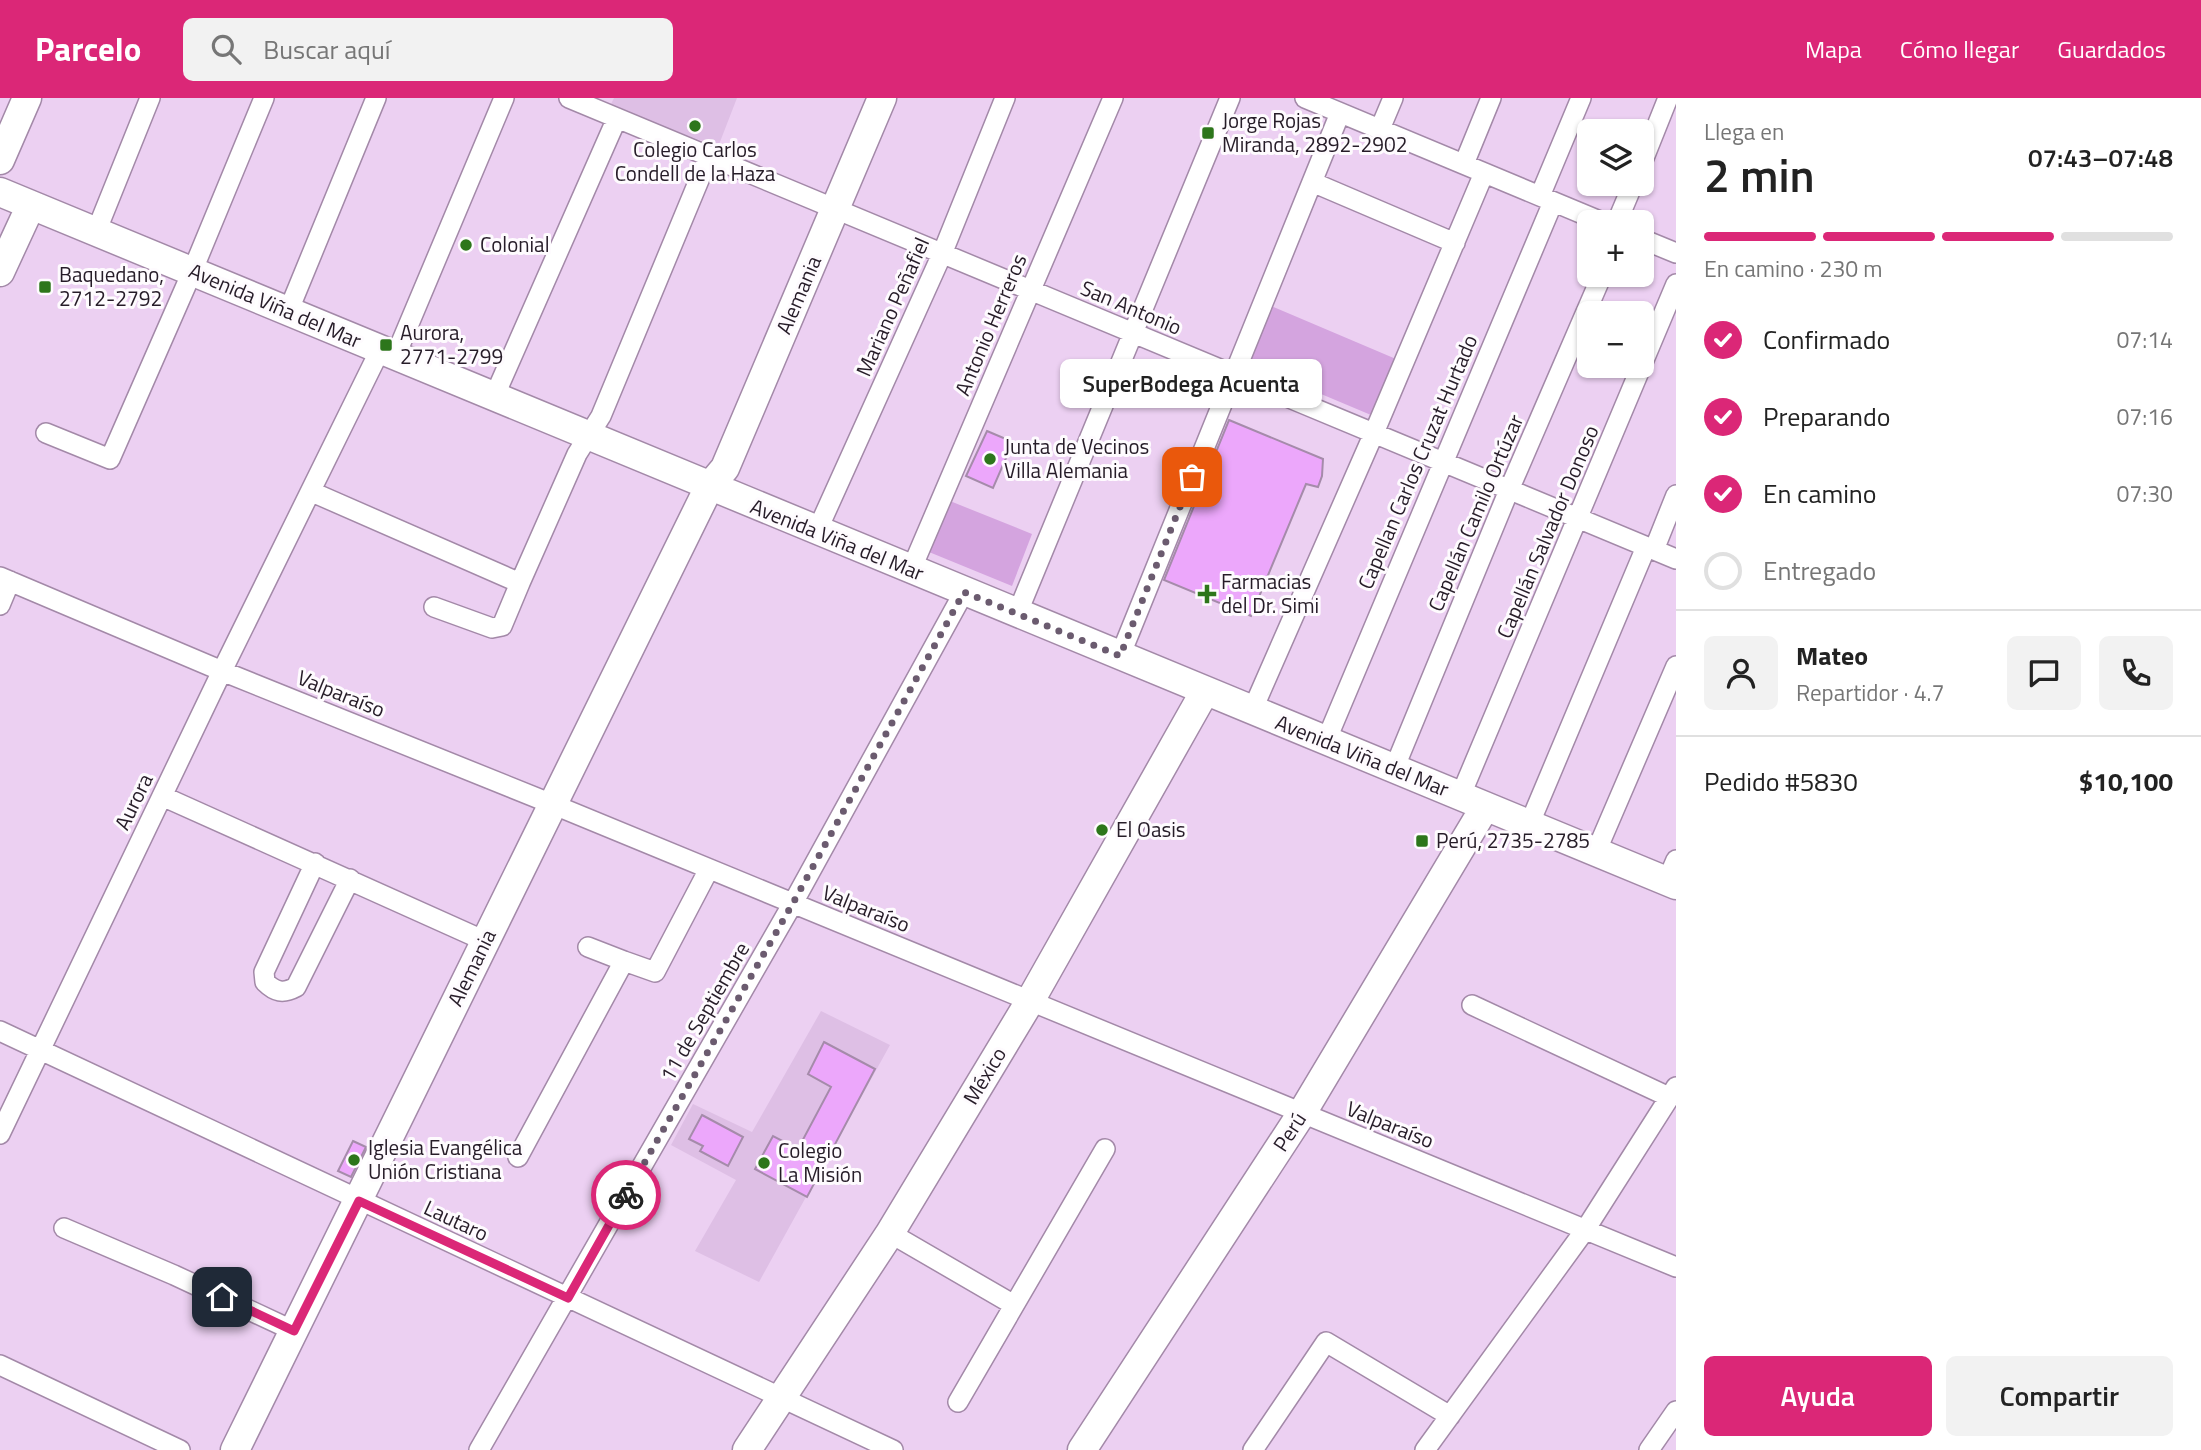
<!DOCTYPE html>
<html lang="es">
<meta charset="utf-8">
<style>
:root{--surface:#fff;--page:#f2f2f2;--text:#222;--muted:#767676;--line:#e0e0e0;--accent:#db2777}
body{margin:0;font-family:"Titillium Web",sans-serif;background:var(--page);color:var(--text);height:100vh;display:flex;flex-direction:column;font-size:26px;white-space:nowrap}
*{box-sizing:border-box;margin:0}
p{font-size:23px;color:var(--muted)}
.icon{flex:none;width:38px;height:38px;fill:none;stroke:currentColor;stroke-width:2;stroke-linecap:round;stroke-linejoin:round}
.map{position:relative;flex:1;overflow:hidden}
.drawer{display:flex;flex-direction:column;background:var(--surface);width:525px}
.drawer>*{flex:none}
.tools{position:absolute;left:1577px;top:21px;display:grid;gap:14px}
.tools a{display:grid;place-items:center;width:77px;height:77px;border-radius:10px;background:var(--surface);box-shadow:0 2px 5px #0004;font-size:35px}
.pin{position:absolute;display:grid;place-items:center;width:60px;height:60px;color:#fff;margin:-30px;border-radius:14px;box-shadow:0 4px 10px #0006}
.courier{position:absolute;display:grid;place-items:center;width:70px;height:70px;margin:-35px;border:5px solid #db2777;border-radius:50%;background:#fff;color:#222;box-shadow:0 2px 9px #0007}
.bubble{position:absolute;height:49px;border-radius:10px;background:var(--surface);box-shadow:0 2px 5px #0004;font-size:23px;font-weight:600;line-height:49px;text-align:center}
.head em{font-style:normal;font-weight:600}
.head div{display:flex;flex-direction:column-reverse}
.head{display:flex;align-items:center;justify-content:space-between;height:119px;padding:0 28px}
h1{font-size:46px;font-weight:600;line-height:52px}
.bar{display:grid;grid-template-columns:repeat(4,1fr);gap:10px 7px;align-content:center;height:84px;padding:0 28px}
.bar i{height:9px;border-radius:5px;background:var(--line)}
.bar .on{background:var(--accent)}
.bar p{grid-column:span 4}
.line{display:flex;align-items:center;gap:18px;padding:0 28px;border-top:2px solid var(--line)}
.line div{flex:1}
.round{display:grid;place-items:center;flex:none;width:74px;height:74px;border-radius:10px;background:var(--page)}
ol{padding:0 28px;list-style:none}
li{display:flex;align-items:center;gap:21px;height:77px}
li p{margin-inline-start:auto}
li .icon{padding:7px;border-radius:50%;background:var(--accent);color:#fff;stroke-width:4}
li:last-child{color:var(--muted)}
li i{width:38px;height:38px;border:4px solid var(--line);border-radius:50%}
.button{display:flex;gap:14px;margin-top:auto;padding:14px 28px}
.button a{flex:1;height:80px;border-radius:10px;background:var(--accent);color:#fff;font-size:28px;font-weight:600;line-height:80px;text-align:center}
.button a+a{background:var(--page);color:var(--text)}
header{display:flex;align-items:center;gap:42px;box-sizing:border-box;height:98px;padding:0 35px;background:var(--accent);color:#fff}
header strong{font-size:33px}
nav{display:flex;gap:38px;margin-inline-start:auto;font-size:24px}
.search{width:490px;height:63px;background:var(--page);display:flex;align-items:center;gap:18px;box-sizing:border-box;padding:0 24px;border-radius:10px;color:var(--muted);font-size:26px}
main{display:flex;flex:1;min-height:0}
.map>svg:first-child{display:block}
</style>
<header>
<strong>Parcelo</strong>
<div class="search"><svg class="icon" aria-label="search" viewBox="0 0 24 24"><circle cx="10" cy="10" r="6"/><path d="M15 15l6 6"/></svg>Buscar aquí</div>
<nav><a>Mapa</a><a>Cómo llegar</a><a>Guardados</a></nav>
</header>
<main>
<div class="map">
<svg width="1676" height="1352" viewBox="0 0 1676 1352">
<rect width="100%" height="100%" fill="#ecd0f2"/>
<path fill="#debfe5" d="M614,0H737L718,49L610,8Z
M821,913L890,947L759,1184L695,1153L736,1082L671,1047L693,1006L752,1034Z"/>
<path fill="#d4a4df" d="M1269,207L1396,261L1371,317L1245,264Z
M950,403L1032,436L1012,488L929,454Z"/>
<path fill="#eca7fb" stroke="#a58baa" stroke-width="2" d="M1229,322L1323,361L1322,378L1318,389L1306,386L1251,518L1164,482Z
M987,333L1013,344L993,390L966,378Z
M824,944L875,971L807,1099L755,1071L773,1038L798,1051L831,989L808,976Z
M702,1017L743,1039L728,1068L700,1053L703,1048L689,1041Z
M353,1043L366,1049L351,1079L338,1073Z"/>
<g fill="none" stroke-linecap="round" stroke-linejoin="round">
<defs>
<path id="street" d="M569,0L1676,461
M1305,0L1602,124
M1380,31L1393,0
M1642,65L1668,0
M1464,66L1491,0
M1312,84L1455,145
M1540,98L1581,0
M1617,124L1633,86
M96,134L150,0
M1642,141L1676,155
M288,214L376,0
M395,259L504,0
M494,299L617,20
M46,335L110,361L192,174L264,0
M312,394L520,485L577,356L601,318L709,58
M817,433L942,156L1005,0
M1654,452L1676,397
M911,472L1113,0
M0,479L222,573L552,706L1676,1169
M0,507L10,483
M434,509L492,530L502,528L520,485
M1017,516L1230,0
M1120,558L1340,15
M1252,613L1374,335L1484,75
M1326,643L1553,104
M1394,671L1509,392L1602,177
M162,698L485,843
M1460,699L1676,186
M1529,727L1646,449
M1596,754L1676,568
M315,765L264,874L265,884C275,894 283,896 296,889L350,781
M1667,783L1676,762
M588,849L624,863
M1472,907L1669,999
M0,933L893,1352
M0,1036L222,573L380,252
M518,1059L624,863L655,874L709,771
M64,1130L174,1177L294,1233
M890,1135L1014,1207
M0,1267L180,1352
M958,1304L1105,1051
M479,1352L793,805L964,494
M1253,1352L1326,1244L1450,1318
M1425,1352L1585,1132L1676,989
M1649,1352L1676,1313"/>
<path id="secondary" d="M0,62L27,0
M0,94L1676,787
M0,174L31,107
M235,1352L709,389L725,370L882,0
M747,1352L890,1135L1030,903L1205,593
M1082,1352L1302,1015L1485,709"/>
</defs>
<use href="#street" stroke="#a389a8" stroke-width="22"/>
<use href="#secondary" stroke="#a389a8" stroke-width="31"/>
<use href="#street" stroke="#fff" stroke-width="19"/>
<use href="#secondary" stroke="#fff" stroke-width="28"/>
</g>
<g fill="none" stroke-linecap="round" stroke-linejoin="round">
<path stroke="#6b5b6f" stroke-width="7" stroke-dasharray="0 12.6" d="M626,1097L793,805L964,494L1120,558L1192,379"/>
<path stroke="#db2777" stroke-width="9" d="M222,1199L294,1233L359,1103L568,1200L626,1097"/>
</g>
<g fill="#2d761b" stroke="#fefbfe" stroke-width="2.5">
<circle cx="695" cy="28" r="7"/>
<rect x="1201" y="28" width="14" height="14" rx="3.5"/>
<circle cx="466" cy="147" r="7"/>
<rect x="38" y="182" width="14" height="14" rx="3.5"/>
<rect x="379" y="240" width="14" height="14" rx="3.5"/>
<circle cx="990" cy="361" r="7"/>
<path d="M1203.5 485.5h7v7h7v7h-7v7h-7v-7h-7v-7h7z"/>
<circle cx="1102" cy="732" r="7"/>
<rect x="1415" y="736" width="14" height="14" rx="3.5"/>
<circle cx="354" cy="1062" r="7"/>
<circle cx="764" cy="1065" r="7"/>
</g>
<g text-anchor="middle" stroke-width="6" stroke-linejoin="round" paint-order="stroke">
<g font-size="21" fill="#261c28" stroke="#fefbfe" text-anchor="start">
<text x="1222" y="30">Jorge Rojas<tspan x="1222" dy="24">Miranda, 2892-2902</tspan></text>
<text x="695" y="59" text-anchor="middle">Colegio Carlos<tspan x="695" dy="24">Condell de la Haza</tspan></text>
<text x="480" y="154">Colonial</text>
<text x="59" y="184">Baquedano,<tspan x="59" dy="24">2712-2792</tspan></text>
<text x="400" y="242">Aurora,<tspan x="400" dy="24">2771-2799</tspan></text>
<text x="1004" y="356">Junta de Vecinos<tspan x="1004" dy="24">Villa Alemania</tspan></text>
<text x="1221" y="491">Farmacias<tspan x="1221" dy="24">del Dr. Simi</tspan></text>
<text x="1116" y="739">El Oasis</text>
<text x="1436" y="750">Perú, 2735-2785</text>
<text x="368" y="1057">Iglesia Evangélica<tspan x="368" dy="24">Unión Cristiana</tspan></text>
<text x="778" y="1060">Colegio<tspan x="778" dy="24">La Misión</tspan></text>
</g>
<g font-size="21" fill="#261c28" stroke="#fefbfe">
<text transform="translate(799 197) rotate(-67)" y="7">Alemania</text>
<text transform="translate(275 208) rotate(23)" y="7">Avenida Viña del Mar</text>
<text transform="translate(893 209) rotate(-66)" y="7">Mariano Peñafiel</text>
<text transform="translate(1131 210) rotate(23)" y="7">San Antonio</text>
<text transform="translate(991 227) rotate(-67)" y="7">Antonio Herreros</text>
<text transform="translate(1418 364) rotate(-67)" y="7">Capellan Carlos Cruzat Hurtado</text>
<text transform="translate(1476 415) rotate(-67)" y="7">Capellán Camilo Ortúzar</text>
<text transform="translate(1548 434) rotate(-67)" y="7">Capellán Salvador Donoso</text>
<text transform="translate(837 442) rotate(22)" y="7">Avenida Viña del Mar</text>
<text transform="translate(341 596) rotate(22)" y="7">Valparaíso</text>
<text transform="translate(1362 658) rotate(22)" y="7">Avenida Viña del Mar</text>
<text transform="translate(134 704) rotate(-64)" y="7">Aurora</text>
<text transform="translate(866 811) rotate(22)" y="7">Valparaíso</text>
<text transform="translate(472 870) rotate(-64)" y="7">Alemania</text>
<text transform="translate(705 914) rotate(-60)" y="7">11 de Septiembre</text>
<text transform="translate(985 978) rotate(-59)" y="7">México</text>
<text transform="translate(1390 1027) rotate(22)" y="7">Valparaíso</text>
<text transform="translate(1290 1034) rotate(-57)" y="7">Perú</text>
<text transform="translate(456 1123) rotate(25)" y="7">Lautaro</text>
</g>
</g>
</svg>
<div class="tools">
<a><svg class="icon" aria-label="layers" viewBox="0 0 24 24"><path d="M12 4l9 5-9 5-9-5zM3 14l9 5 9-5"/></svg></a>
<a>+</a>
<a>−</a>
</div>
<div class="pin" style="left:1192px;top:379px;background:#ea580c"><svg class="icon" aria-label="bag" viewBox="0 0 24 24"><path d="M5 8h14l-1 12H6zM9 8a3 3 0 0 1 6 0"/></svg></div>
<div class="pin" style="left:222px;top:1199px;background:#1f2937"><svg class="icon" aria-label="home" viewBox="0 0 24 24"><path d="M3 11l9-7 9 7M6 9v11h12V9"/></svg></div>
<div class="courier" style="left:626px;top:1097px"><svg class="icon" aria-label="bike" viewBox="0 0 24 24"><circle cx="6" cy="16" r="4"/><circle cx="18" cy="16" r="4"/><path d="M6 16l4-8h5l3 8M10 8l3 8H6M13 5h3"/></svg></div>
<div class="bubble" style="left:1060px;top:261px;width:262px">SuperBodega Acuenta</div>
</div>
<section class="drawer">
<div class="head"><div><h1>2 min</h1><p>Llega en</p></div><em>07:43–07:48</em></div>
<div class="bar"><i class="on"></i><i class="on"></i><i class="on"></i><i></i><p>En camino · 230 m</p></div>
<ol>
<li><svg class="icon" aria-label="check" viewBox="0 0 24 24"><path d="M5 12l5 5 9-10"/></svg>Confirmado<p>07:14</p></li>
<li><svg class="icon" aria-label="check" viewBox="0 0 24 24"><path d="M5 12l5 5 9-10"/></svg>Preparando<p>07:16</p></li>
<li><svg class="icon" aria-label="check" viewBox="0 0 24 24"><path d="M5 12l5 5 9-10"/></svg>En camino<p>07:30</p></li>
<li><i></i>Entregado</li>
</ol>
<div class="line" style="height:126px"><a class="round"><svg class="icon" aria-label="person" viewBox="0 0 24 24"><circle cx="12" cy="8" r="4"/><path d="M4 21q1-7 8-7t8 7"/></svg></a><div><b>Mateo</b><p>Repartidor · 4.7</p></div><a class="round"><svg class="icon" aria-label="chat" viewBox="0 0 24 24"><path d="M4 5h16v11H9l-5 4z"/></svg></a><a class="round"><svg class="icon" aria-label="phone" viewBox="0 0 24 24"><path d="M5 4h4l2 5-3 2q2 4 5 5l2-3 5 2v4C11 20 4 13 5 4z"/></svg></a></div>
<div class="line" style="height:91px"><div>Pedido #5830</div><b>$10,100</b></div>
<div class="button"><a>Ayuda</a><a>Compartir</a></div>
</section>
</main>
